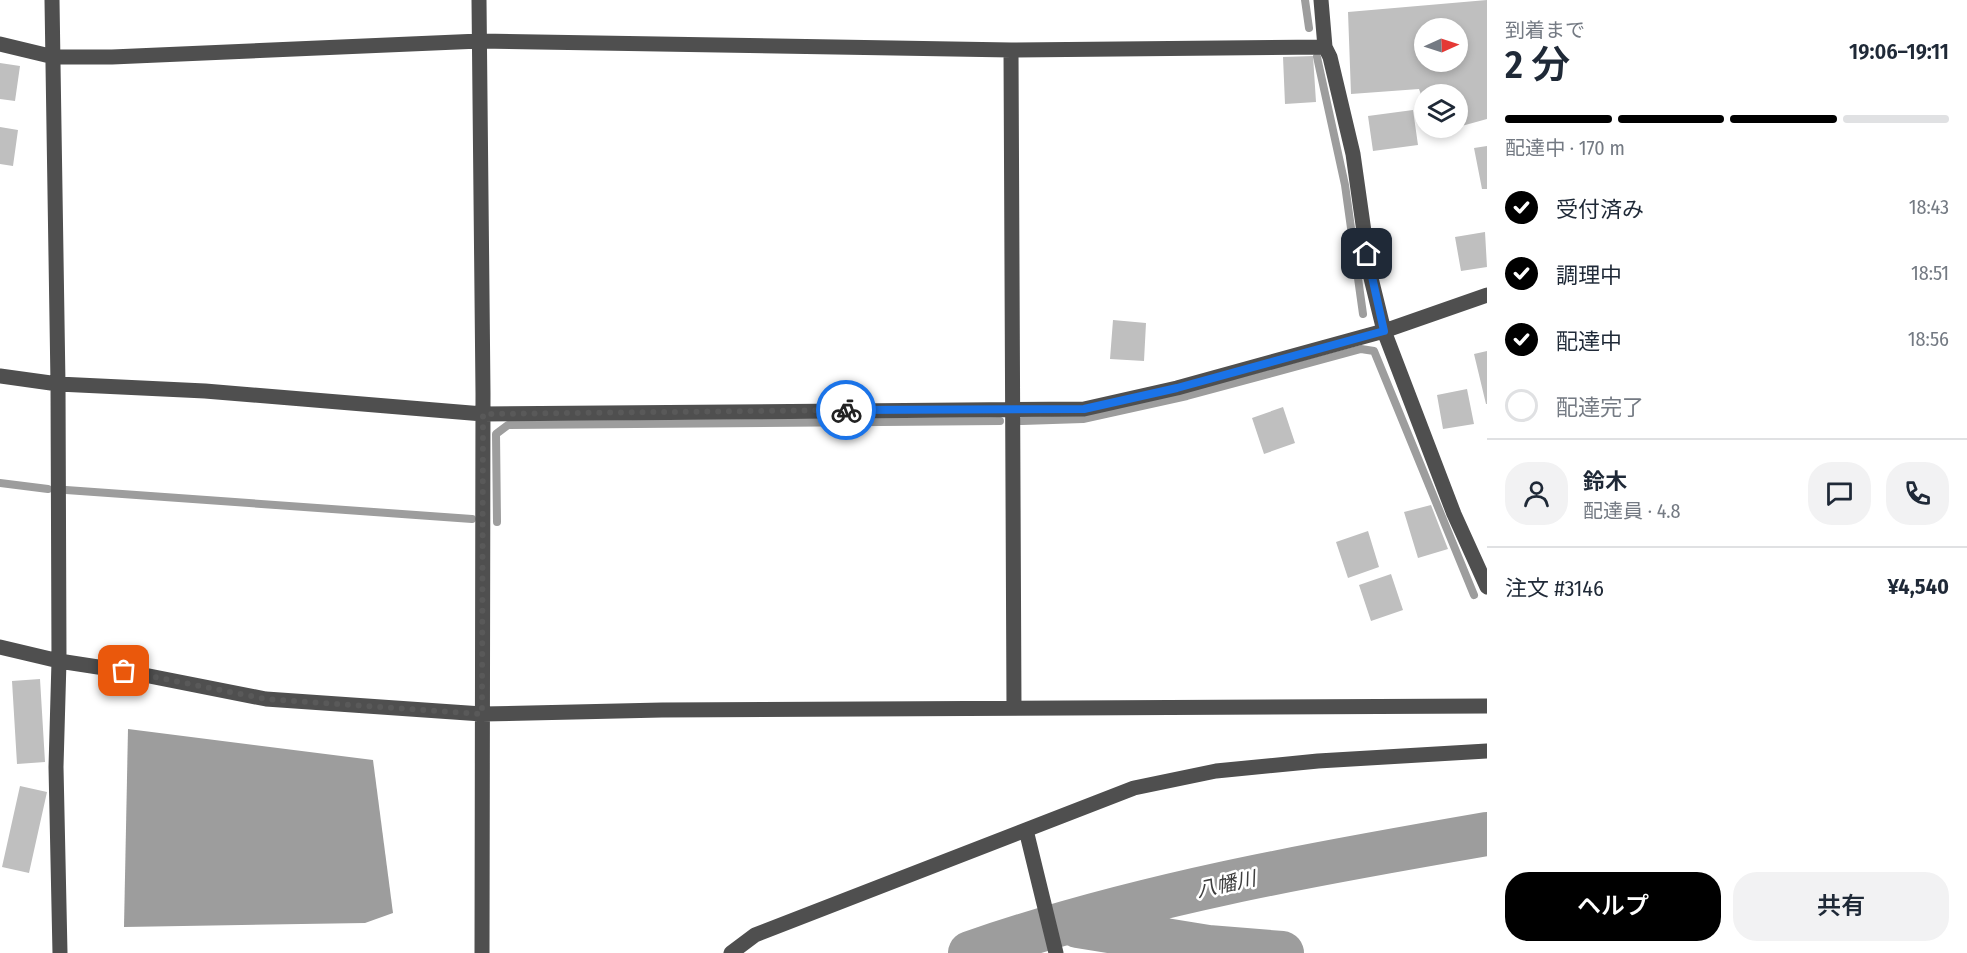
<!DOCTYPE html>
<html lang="ja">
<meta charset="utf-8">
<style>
:root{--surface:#fff;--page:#f2f2f3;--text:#1f2937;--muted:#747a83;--line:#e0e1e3;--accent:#000}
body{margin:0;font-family:"Fira Sans Condensed","Noto Sans JP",sans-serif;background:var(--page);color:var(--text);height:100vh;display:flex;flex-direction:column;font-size:22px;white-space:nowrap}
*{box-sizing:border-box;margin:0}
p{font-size:20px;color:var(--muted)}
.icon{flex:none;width:33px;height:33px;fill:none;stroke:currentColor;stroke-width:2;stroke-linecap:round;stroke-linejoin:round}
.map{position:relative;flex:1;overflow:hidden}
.drawer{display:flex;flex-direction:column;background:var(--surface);width:480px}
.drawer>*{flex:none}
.needle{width:39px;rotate:87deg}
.tools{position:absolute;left:1414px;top:18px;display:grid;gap:12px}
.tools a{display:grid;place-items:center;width:54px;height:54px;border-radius:50%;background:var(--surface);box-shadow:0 3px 9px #0003;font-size:30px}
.pin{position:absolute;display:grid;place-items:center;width:51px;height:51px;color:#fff;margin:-26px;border-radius:12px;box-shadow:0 3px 9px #0006}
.courier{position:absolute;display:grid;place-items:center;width:60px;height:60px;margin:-30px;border:4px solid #1a73e8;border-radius:50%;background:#fff;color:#222;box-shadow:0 2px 8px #0007}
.summary em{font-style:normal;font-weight:600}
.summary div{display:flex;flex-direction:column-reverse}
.summary{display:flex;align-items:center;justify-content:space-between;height:102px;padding:0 18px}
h1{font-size:39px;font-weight:600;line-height:45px}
.bar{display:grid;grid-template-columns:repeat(4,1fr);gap:9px 6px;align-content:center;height:72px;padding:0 18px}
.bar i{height:8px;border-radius:4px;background:var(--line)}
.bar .selected{background:var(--accent)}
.bar p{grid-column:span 4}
.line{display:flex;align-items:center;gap:15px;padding:0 18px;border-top:2px solid var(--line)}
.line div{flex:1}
.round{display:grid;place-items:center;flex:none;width:63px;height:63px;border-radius:24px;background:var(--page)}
ol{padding:0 18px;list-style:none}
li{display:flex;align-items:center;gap:18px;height:66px}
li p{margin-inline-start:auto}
li .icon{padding:6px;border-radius:50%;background:var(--accent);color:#fff;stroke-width:4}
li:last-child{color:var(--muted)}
li i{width:33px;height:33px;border:3px solid var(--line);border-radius:50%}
.cta{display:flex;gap:12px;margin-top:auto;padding:12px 18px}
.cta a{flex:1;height:69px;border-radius:24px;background:var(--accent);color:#fff;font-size:24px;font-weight:600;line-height:69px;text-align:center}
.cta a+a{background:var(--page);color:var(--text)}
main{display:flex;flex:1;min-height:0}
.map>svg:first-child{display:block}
</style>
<main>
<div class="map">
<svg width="1487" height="953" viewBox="0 0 1487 953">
<rect width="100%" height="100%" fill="#fff"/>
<path fill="#9d9d9d" d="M128,729L373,760L393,913L365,923L124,927Z"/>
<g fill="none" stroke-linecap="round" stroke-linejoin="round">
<path stroke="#9d9d9d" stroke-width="8" d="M1305,0L1309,28
M1317,57L1345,185L1363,314
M1022,421L1083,419L1187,396L1361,349L1374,351L1474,595
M0,483L48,489
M66,490L472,519
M497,522L496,434L508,425L1000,421"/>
<path stroke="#9d9d9d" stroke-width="44" d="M1078,926L1208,947L1282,953
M970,953C1137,895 1313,864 1487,834"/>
</g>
<path fill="#bfbfbf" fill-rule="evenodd" d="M1487,0V119L1458,127V94H1425V106L1419,89L1351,94L1348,12ZM1425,28H1458V62H1425Z
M1313,56L1316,102L1285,104L1283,57Z
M0,63L20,66L15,101L0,99Z
M1413,110L1418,145L1373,151L1368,116Z
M0,127L18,130L13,166L0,164Z
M1487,146V189H1482L1474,148Z
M1485,232L1487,267L1461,271L1455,237Z
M1113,320L1146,323L1144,361L1110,359Z
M1487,351V404H1486L1474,354Z
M1467,389L1474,424L1443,429L1437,395Z
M1283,407L1295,443L1264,454L1252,418Z
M1431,505L1448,549L1418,558L1404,512Z
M1368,531L1379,567L1348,578L1336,542Z
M1391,574L1403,610L1371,621L1359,585Z
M40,679L45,762L17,764L12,681Z
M20,786L47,792L29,873L2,867Z"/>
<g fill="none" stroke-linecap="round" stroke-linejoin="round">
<path stroke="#4f4f4f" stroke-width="15" d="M52,0L58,384L59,661L56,767L60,953
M479,0L483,393L482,953
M1321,0L1325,47L1330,57L1353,154L1370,274L1384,331L1454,514L1487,587
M0,44L54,57H112L480,41L1011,50L1325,47
M1011,50L1014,708
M0,376L58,384L205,391L483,414L1084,409L1177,388L1384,331L1487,295
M0,647L59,661L124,671L266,699L482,714L662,710L1487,706
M1026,830L1056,953
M731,953L755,935L1134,788L1216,771L1318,761L1487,751"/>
</g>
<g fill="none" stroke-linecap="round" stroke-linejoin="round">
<path stroke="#595959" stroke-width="6" stroke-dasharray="0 10.8" d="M124,671L266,699L482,714L483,414L846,410"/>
<path stroke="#1a73e8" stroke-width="8" d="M846,410L1084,409L1177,388L1384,331L1367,254"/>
</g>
<g text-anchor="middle" stroke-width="5" stroke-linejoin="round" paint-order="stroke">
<g font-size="20" font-style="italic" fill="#3e3e3e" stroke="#fff">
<text transform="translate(1226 884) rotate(-12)" y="7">八幡川</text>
</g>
</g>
</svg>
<div class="tools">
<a><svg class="needle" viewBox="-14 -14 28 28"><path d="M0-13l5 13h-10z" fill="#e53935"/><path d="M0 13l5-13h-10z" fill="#747a83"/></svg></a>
<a><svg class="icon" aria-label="layers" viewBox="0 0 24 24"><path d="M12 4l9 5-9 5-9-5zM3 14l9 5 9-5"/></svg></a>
</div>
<div class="pin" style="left:124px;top:671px;background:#ea580c"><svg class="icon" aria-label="bag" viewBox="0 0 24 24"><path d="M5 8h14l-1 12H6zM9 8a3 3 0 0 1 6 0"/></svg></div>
<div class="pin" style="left:1367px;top:254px;background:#1f2937"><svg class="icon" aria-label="home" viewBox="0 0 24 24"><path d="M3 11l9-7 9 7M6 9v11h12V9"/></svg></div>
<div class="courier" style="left:846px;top:410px"><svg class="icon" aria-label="bike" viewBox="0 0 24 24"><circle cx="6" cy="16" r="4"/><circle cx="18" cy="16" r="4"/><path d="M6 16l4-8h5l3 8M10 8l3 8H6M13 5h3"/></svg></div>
</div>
<section class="drawer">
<div class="summary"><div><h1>2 分</h1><p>到着まで</p></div><em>19:06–19:11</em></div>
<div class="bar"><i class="selected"></i><i class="selected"></i><i class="selected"></i><i></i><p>配達中 · 170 m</p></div>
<ol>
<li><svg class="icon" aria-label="check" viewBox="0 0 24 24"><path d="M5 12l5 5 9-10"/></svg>受付済み<p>18:43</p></li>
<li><svg class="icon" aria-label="check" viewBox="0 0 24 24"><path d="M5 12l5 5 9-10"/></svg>調理中<p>18:51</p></li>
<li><svg class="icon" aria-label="check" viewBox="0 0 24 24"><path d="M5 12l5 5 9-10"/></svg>配達中<p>18:56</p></li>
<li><i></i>配達完了</li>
</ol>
<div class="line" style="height:108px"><a class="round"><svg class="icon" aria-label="person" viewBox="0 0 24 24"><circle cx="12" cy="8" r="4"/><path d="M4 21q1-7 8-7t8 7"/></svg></a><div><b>鈴木</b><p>配達員 · 4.8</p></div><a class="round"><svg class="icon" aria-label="chat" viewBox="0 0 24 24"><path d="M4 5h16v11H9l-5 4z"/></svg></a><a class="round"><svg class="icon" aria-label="phone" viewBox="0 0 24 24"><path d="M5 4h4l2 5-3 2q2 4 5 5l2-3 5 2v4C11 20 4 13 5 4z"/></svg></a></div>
<div class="line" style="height:78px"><div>注文 #3146</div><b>¥4,540</b></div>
<div class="cta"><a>ヘルプ</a><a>共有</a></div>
</section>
</main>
